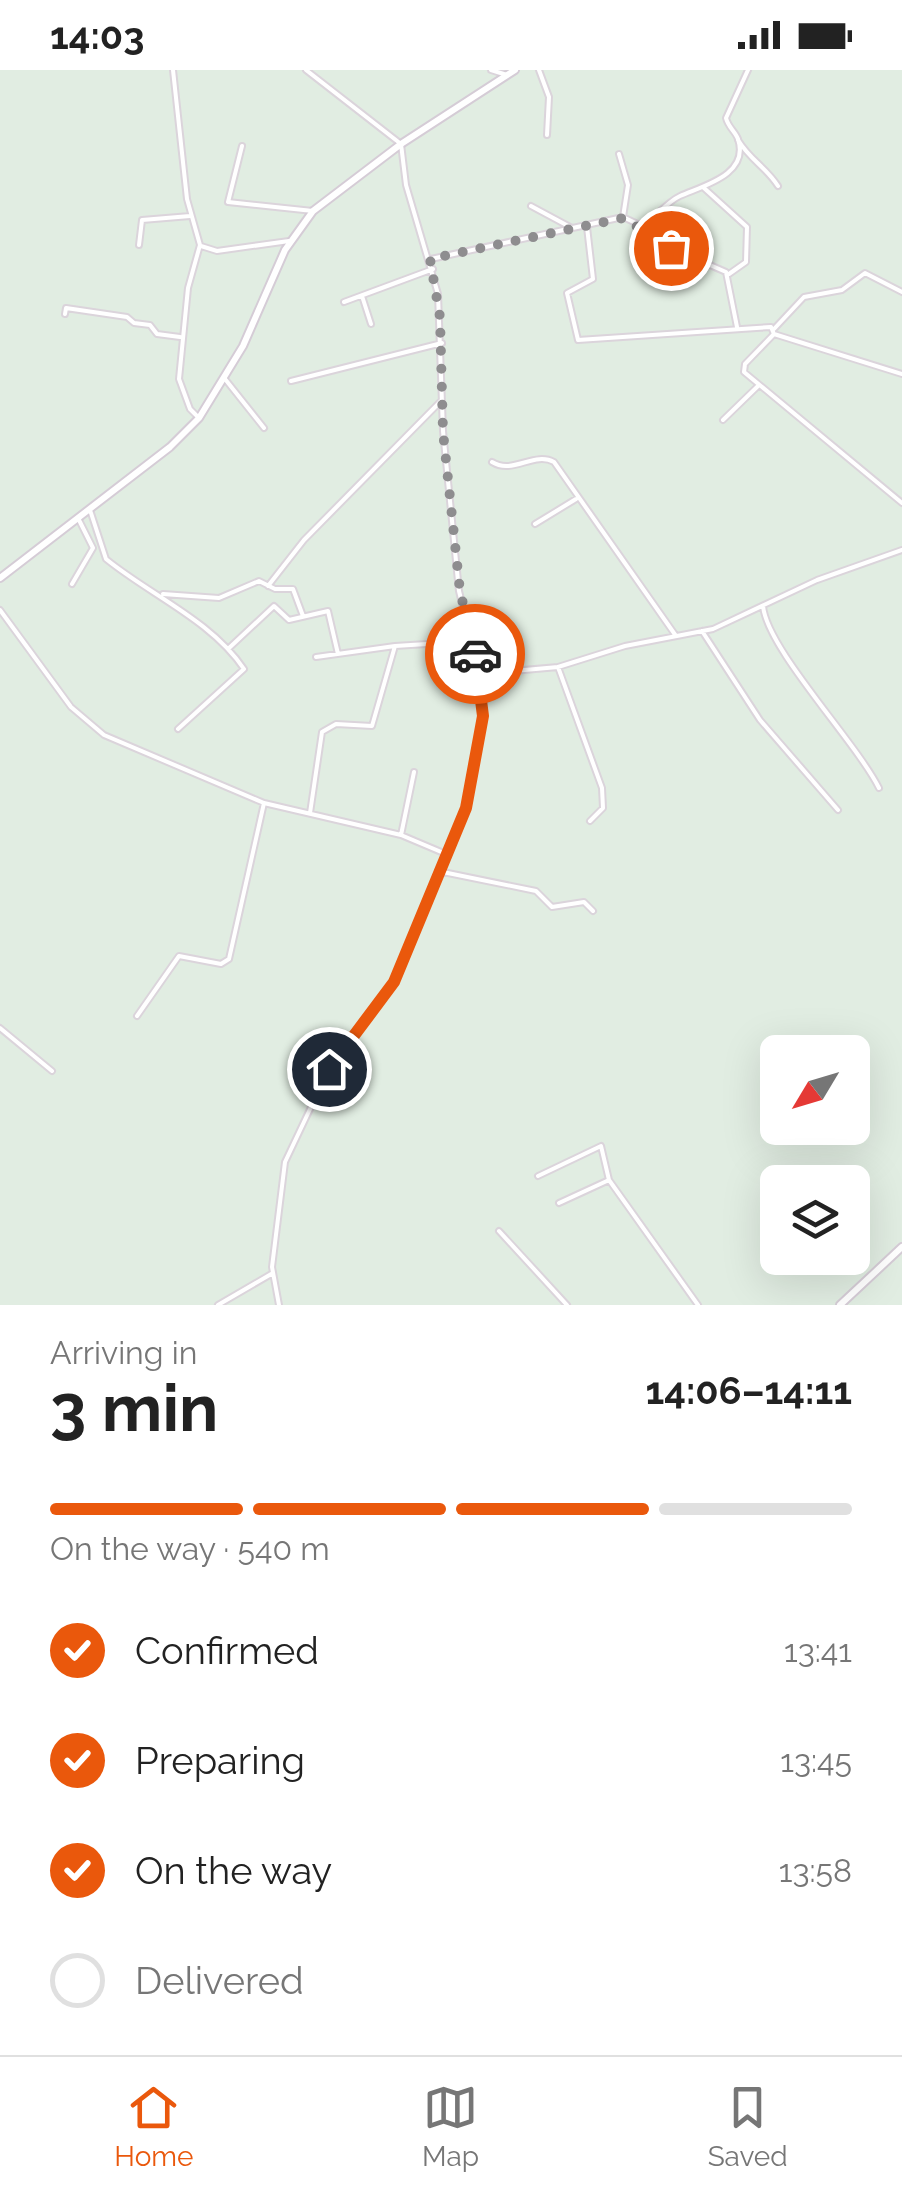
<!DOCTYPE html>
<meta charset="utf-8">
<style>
:root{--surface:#fff;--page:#f2f2f2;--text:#222;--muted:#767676;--line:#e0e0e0;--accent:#ea580c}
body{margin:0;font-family:Raleway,sans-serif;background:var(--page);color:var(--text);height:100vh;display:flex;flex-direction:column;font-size:38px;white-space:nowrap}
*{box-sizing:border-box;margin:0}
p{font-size:32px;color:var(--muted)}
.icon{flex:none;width:55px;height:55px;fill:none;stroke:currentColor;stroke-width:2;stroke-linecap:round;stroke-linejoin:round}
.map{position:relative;height:1235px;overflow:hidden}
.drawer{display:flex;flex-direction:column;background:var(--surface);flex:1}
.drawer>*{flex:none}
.needle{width:65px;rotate:232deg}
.controls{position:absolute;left:760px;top:965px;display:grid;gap:20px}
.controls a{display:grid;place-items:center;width:110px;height:110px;border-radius:15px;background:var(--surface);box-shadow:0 10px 40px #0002;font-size:50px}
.pin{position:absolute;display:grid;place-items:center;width:85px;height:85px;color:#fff;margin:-42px;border:5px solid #fff;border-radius:50%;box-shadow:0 2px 10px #0007}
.courier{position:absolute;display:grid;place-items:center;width:100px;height:100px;margin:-50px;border:8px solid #ea580c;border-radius:50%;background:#fff;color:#222;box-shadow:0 2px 12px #0007}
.headline em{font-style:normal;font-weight:700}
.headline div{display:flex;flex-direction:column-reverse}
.headline{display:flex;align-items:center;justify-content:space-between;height:170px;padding:0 50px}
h1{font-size:65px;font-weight:700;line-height:75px}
.bar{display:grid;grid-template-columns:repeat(4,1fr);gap:15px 10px;align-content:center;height:120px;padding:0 50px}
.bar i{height:12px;border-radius:8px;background:var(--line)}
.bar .current{background:var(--accent)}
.bar p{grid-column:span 4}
ol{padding:0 50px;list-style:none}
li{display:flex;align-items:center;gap:30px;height:110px}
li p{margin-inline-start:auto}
li .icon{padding:10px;border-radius:50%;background:var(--accent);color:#fff;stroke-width:4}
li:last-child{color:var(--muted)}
li i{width:55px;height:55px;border:5px solid var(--line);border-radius:50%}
.status{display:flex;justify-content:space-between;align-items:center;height:70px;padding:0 50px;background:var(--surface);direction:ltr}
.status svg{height:28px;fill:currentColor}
.dock{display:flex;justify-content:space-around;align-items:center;height:140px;border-top:2px solid var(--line);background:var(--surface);font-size:28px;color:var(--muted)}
.dock a{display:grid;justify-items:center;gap:5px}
.dock .current{color:var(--accent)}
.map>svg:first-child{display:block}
</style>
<div class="status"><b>14:03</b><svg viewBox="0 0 49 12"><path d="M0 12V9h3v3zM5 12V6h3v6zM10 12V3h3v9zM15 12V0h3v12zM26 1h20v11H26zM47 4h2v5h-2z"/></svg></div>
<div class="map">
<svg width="902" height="1235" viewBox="0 0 902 1235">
<rect width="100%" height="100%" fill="#e1ede2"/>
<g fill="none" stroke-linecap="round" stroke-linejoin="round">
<defs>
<path id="street" d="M173,0L187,129L200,175L188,218L179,309L190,339L199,348
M491,0L507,5
M539,0L549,27L547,65
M738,70C750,90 766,97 778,116
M242,76L228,132L313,141
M619,84L628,115L623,147
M704,118L747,157L746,192L729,204
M531,136L572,158
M642,156L671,178L726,202L737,257
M587,157L593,209L567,223L578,270L771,257L774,264L745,294L744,302L902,433
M139,175L142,150L190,146
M201,176L217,181L289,171
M431,189L623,147L642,156C656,148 665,133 680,126C702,116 750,105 738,69C735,61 728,57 726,48L748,0
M362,226L371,254
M344,232L433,199
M65,244L66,238L127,247L134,253L150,255L157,264L180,267
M774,259L804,227L842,220L865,203L902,222
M774,264L902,304
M225,309L264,358
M291,311L442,273
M723,350L758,316
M492,392C513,405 534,381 554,392L676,566
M90,440L106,489C150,525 211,550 244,599L178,659
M535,454L576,429
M72,514L93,478L79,450
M268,516L304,470L441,331
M163,524L219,528L259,511L275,519H293L303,546
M763,536C767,579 856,672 879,718
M0,540L71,637L104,665L264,733L401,765L446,784
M702,561L760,650L838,740
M228,579L274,536L289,550L328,541L338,584
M316,587L395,576
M558,597L602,718L603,738L590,751
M478,599L501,602L558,597L625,576L713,559L817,510L902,480
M310,743L322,662L336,654L372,656L395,576L474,571
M401,765L414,702
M438,801L536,821L552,837L584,832L593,841
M137,946L179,886L221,894L229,889L264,733
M0,958L52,1001
M538,1106L601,1076L609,1110L698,1235
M559,1133L609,1110
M499,1161L567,1235
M218,1235L273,1203
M279,1235L272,1197L285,1092L329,999L394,912L466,738L481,663V612L459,521L443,361L438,224L406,115L401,74L306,0"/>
<path id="secondary" d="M0,508L170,377L199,348L243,276L285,180L313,141L401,74L515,0
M840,1235L902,1177"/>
</defs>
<use href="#street" stroke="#dbd4db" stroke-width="8"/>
<use href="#secondary" stroke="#d5ccd6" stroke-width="10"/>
<use href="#street" stroke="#fff" stroke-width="4"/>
<use href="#secondary" stroke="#fff" stroke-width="6"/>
</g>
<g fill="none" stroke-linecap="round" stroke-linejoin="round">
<path stroke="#8e8d8f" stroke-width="10" stroke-dasharray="0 18" d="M475,584L460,521L443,362L440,247L430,189L623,148L671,178"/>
<path stroke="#ea580c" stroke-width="12" d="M329,999L394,912L466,738L483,646L475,584"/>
</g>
</svg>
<div class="controls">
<a><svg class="needle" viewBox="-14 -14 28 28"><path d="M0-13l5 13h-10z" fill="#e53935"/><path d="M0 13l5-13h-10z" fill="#767676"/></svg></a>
<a><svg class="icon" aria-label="layers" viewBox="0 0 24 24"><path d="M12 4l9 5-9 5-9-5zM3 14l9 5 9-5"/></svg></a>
</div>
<div class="pin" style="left:671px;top:178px;background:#ea580c"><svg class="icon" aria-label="bag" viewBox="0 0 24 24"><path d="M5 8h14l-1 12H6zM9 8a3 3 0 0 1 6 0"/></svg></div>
<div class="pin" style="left:329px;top:999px;background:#1f2937"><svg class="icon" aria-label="home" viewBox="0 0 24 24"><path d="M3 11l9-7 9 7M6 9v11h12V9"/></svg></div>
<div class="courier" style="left:475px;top:584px"><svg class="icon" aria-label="car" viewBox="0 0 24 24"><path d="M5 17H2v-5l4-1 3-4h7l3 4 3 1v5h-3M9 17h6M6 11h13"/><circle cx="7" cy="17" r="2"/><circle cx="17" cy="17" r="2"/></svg></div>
</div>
<section class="drawer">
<div class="headline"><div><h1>3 min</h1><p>Arriving in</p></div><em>14:06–14:11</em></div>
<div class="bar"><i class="current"></i><i class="current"></i><i class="current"></i><i></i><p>On the way · 540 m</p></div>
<ol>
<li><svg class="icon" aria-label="check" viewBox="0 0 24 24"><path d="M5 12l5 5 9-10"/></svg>Confirmed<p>13:41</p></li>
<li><svg class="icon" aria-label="check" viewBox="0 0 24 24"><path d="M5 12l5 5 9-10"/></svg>Preparing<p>13:45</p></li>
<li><svg class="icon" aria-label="check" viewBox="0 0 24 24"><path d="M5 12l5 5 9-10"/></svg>On the way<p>13:58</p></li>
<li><i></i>Delivered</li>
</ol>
</section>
<nav class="dock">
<a class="current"><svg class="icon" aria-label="home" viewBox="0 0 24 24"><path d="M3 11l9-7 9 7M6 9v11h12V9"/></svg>Home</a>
<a><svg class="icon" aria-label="map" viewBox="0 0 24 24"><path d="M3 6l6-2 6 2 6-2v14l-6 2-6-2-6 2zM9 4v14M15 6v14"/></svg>Map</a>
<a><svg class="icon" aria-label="saved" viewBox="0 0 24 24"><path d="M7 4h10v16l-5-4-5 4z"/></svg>Saved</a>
</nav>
